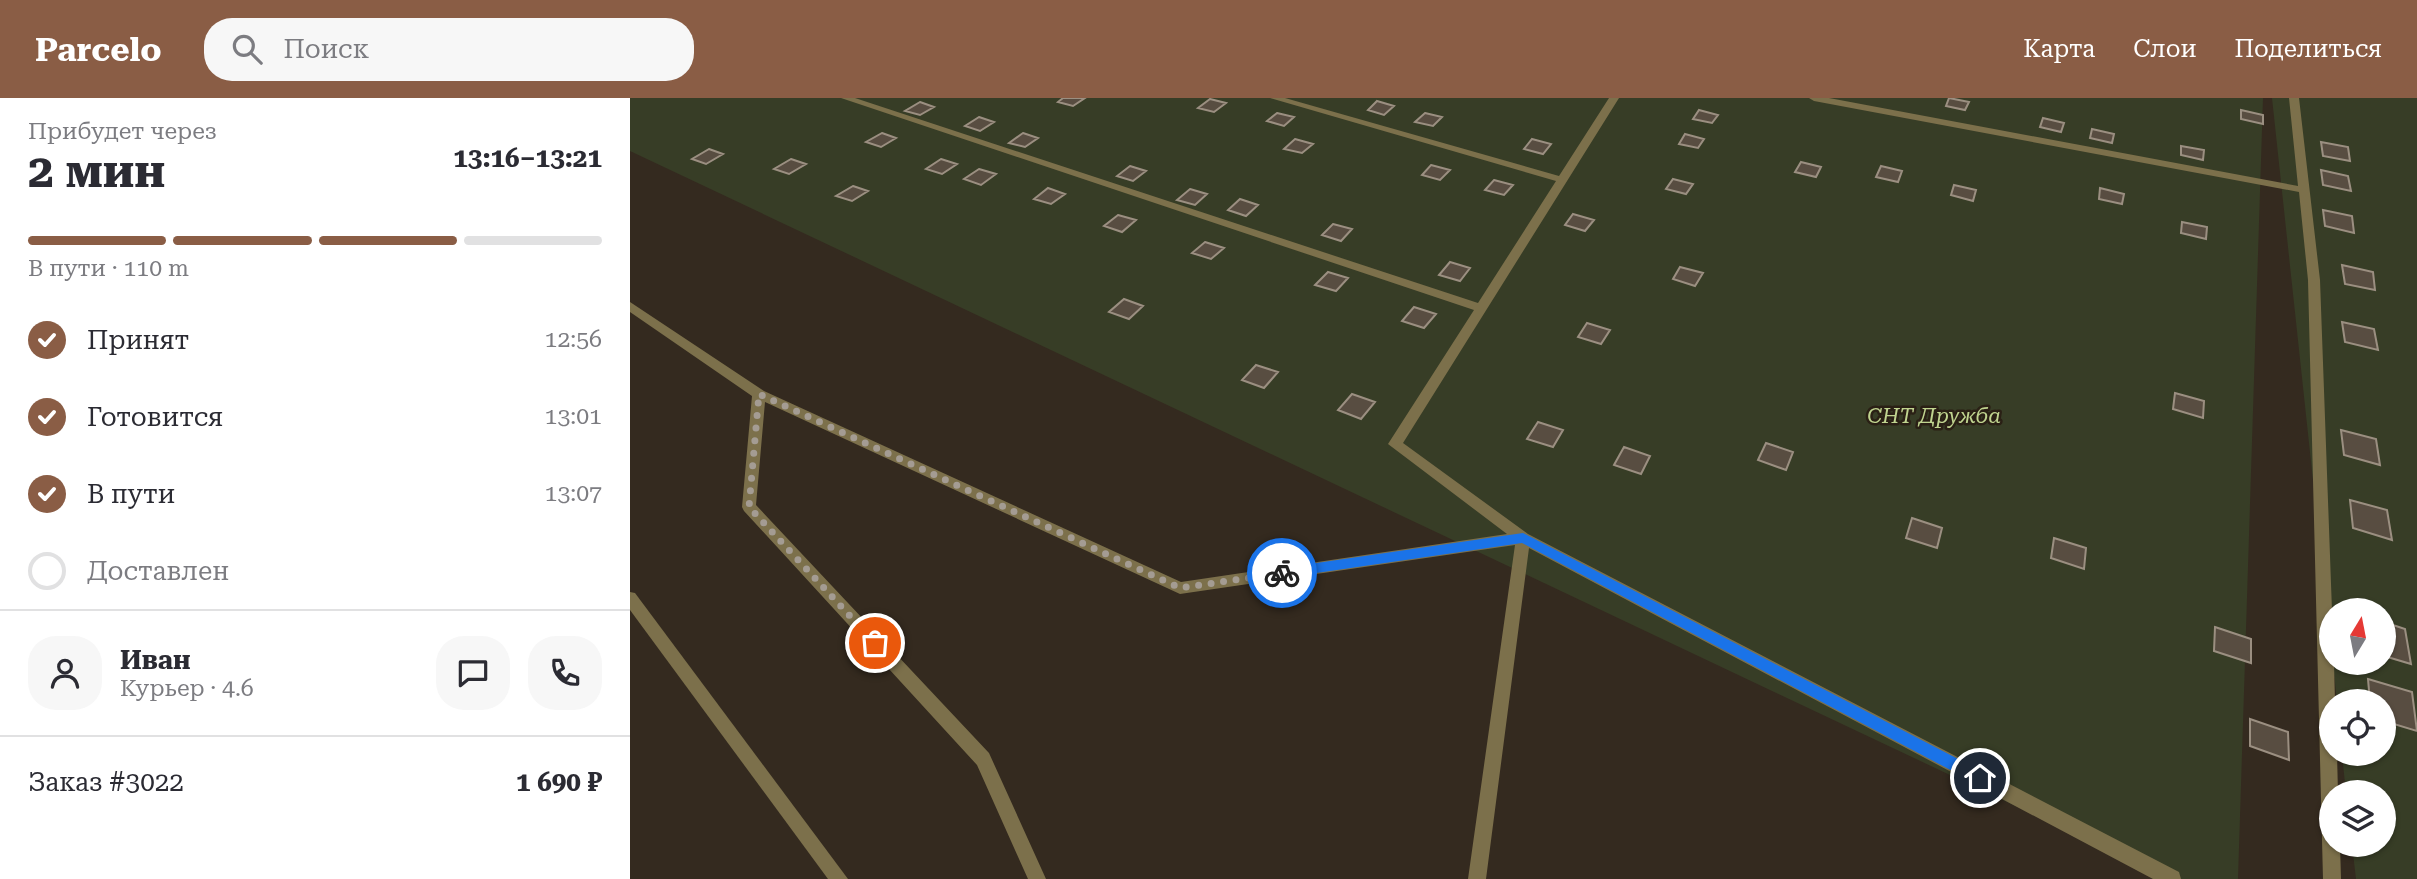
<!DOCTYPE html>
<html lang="ru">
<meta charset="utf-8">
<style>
:root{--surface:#fff;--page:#f7f7f7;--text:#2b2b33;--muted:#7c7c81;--line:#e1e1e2;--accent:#8a5d45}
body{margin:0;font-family:"Roboto Serif",serif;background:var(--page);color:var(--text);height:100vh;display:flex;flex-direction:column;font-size:26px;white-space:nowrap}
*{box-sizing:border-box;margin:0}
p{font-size:23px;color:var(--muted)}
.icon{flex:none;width:38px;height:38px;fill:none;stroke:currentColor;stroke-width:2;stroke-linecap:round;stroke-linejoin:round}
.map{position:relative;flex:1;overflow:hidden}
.details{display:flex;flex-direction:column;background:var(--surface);width:630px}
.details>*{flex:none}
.needle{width:46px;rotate:10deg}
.tools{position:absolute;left:1689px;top:500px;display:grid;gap:14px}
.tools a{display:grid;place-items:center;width:77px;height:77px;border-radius:50%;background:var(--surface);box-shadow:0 2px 5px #0004;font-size:35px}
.pin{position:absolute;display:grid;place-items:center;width:60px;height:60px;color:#fff;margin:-30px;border:4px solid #fff;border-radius:50%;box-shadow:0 2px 7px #0007}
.courier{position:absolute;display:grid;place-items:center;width:70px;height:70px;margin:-35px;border:5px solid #1a73e8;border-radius:50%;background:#fff;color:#222;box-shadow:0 2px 9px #0007}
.summary em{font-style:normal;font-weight:700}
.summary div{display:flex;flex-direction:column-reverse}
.summary{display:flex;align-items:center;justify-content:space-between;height:119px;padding:0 28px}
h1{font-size:46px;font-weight:700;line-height:52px}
.bar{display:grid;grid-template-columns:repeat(4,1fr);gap:10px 7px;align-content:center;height:84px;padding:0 28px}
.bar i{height:9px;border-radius:5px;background:var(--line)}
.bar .current{background:var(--accent)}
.bar p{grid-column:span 4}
.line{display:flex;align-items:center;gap:18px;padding:0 28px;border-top:2px solid var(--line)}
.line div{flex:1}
.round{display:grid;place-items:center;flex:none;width:74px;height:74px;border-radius:28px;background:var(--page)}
ol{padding:0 28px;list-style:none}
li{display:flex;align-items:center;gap:21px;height:77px}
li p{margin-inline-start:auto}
li .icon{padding:7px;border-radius:50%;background:var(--accent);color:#fff;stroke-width:4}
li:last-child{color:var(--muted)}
li i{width:38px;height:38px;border:4px solid var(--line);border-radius:50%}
header{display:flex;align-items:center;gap:42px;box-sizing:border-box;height:98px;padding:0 35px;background:var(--accent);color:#fff}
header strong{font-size:33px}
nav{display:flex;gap:38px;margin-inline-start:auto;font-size:24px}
.search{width:490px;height:63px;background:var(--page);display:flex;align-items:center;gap:18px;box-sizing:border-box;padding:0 24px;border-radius:28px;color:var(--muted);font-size:26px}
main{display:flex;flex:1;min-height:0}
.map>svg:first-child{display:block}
</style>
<header>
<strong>Parcelo</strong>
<div class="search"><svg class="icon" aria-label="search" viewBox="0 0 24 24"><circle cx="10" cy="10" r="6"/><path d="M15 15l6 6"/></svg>Поиск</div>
<nav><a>Карта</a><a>Слои</a><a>Поделиться</a></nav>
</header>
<main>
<section class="details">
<div class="summary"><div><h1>2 мин</h1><p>Прибудет через</p></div><em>13:16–13:21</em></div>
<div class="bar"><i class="current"></i><i class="current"></i><i class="current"></i><i></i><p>В пути · 110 m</p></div>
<ol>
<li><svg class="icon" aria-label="check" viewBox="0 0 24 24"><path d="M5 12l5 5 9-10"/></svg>Принят<p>12:56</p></li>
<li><svg class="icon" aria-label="check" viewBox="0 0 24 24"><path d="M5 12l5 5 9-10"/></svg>Готовится<p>13:01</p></li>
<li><svg class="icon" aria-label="check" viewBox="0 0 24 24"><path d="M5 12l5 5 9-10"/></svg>В пути<p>13:07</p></li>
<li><i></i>Доставлен</li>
</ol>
<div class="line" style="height:126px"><a class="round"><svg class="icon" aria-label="person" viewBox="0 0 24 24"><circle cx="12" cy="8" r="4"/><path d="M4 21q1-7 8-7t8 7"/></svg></a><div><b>Иван</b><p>Курьер · 4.6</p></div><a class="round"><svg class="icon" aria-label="chat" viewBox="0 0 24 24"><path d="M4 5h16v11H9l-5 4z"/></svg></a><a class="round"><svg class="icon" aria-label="phone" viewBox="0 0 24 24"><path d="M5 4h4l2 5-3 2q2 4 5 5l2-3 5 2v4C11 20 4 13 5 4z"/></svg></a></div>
<div class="line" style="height:91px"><div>Заказ #3022</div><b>1 690 ₽</b></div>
</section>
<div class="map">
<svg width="1787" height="781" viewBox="0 0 1787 781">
<rect width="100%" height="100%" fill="#342a1f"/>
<path fill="#373d26" d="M0,0H1633L1608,781H1540L0,53Z
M1642,0H1787V781H1726L1722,747H1754V695H1716L1712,656H1754V604H1707L1703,565H1754V513H1701V550Z"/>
<path fill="#584d41" stroke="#9b8f81" stroke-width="2" d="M433,0H455L443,8L428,4Z
M1319,0L1339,4L1335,12L1316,8Z
M580,1L596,5L584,14L568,10Z
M747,3L764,8L754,17L738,12Z
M290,4L304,9L290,17L275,13Z
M1069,12L1088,17L1082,25L1063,21Z
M1611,12L1633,17V26L1611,21Z
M647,15L664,19L654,28L637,23Z
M795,15L812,19L803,28L785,24Z
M349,19L364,24L350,33L335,28Z
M1413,20L1434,25L1431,34L1410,29Z
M1462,31L1484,36L1482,45L1460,40Z
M252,35L266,40L251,49L236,44Z
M393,35L408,40L395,49L379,45Z
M1055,36L1074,41L1068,50L1049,46Z
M665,41L683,46L672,55L654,51Z
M902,41L921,46L913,56L894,51Z
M1691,44L1718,49L1720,63L1693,58Z
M1551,48L1574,52L1573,62L1551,57Z
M79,51L93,56L76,66L62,61Z
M161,61L176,66L159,76L144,71Z
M311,61L327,66L312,76L296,71Z
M1171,64L1191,69L1186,79L1165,74Z
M801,67L820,72L810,82L792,77Z
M500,68L516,73L503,83L487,78Z
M1251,68L1272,73L1268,84L1246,79Z
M349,71L366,76L351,87L334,81Z
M1691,72L1718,78L1721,93L1693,87Z
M1043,81L1063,86L1056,96L1036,91Z
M864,82L883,87L874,97L855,92Z
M1324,87L1346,92L1343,103L1321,97Z
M223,88L238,93L222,103L206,98Z
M418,90L435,96L421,106L404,101Z
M1470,90L1494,96L1492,106L1469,101Z
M560,91L577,96L565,107L547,102Z
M610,101L628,107L616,118L598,112Z
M1693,112L1722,118L1724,135L1695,128Z
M943,116L964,122L955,133L935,127Z
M488,117L506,122L492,134L474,128Z
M1552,124L1577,129L1576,141L1551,135Z
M703,126L722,131L711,143L692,137Z
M575,144L594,150L581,161L562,155Z
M820,164L840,170L830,183L809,177Z
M1712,167L1743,174L1745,192L1715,186Z
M1050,169L1073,175L1065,188L1043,181Z
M698,174L718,180L706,193L685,187Z
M494,201L513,208L499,221L479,214Z
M784,209L806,216L794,230L772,223Z
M1712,224L1744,231L1748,252L1715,244Z
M957,225L980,232L971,246L948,239Z
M626,267L648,274L634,290L612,282Z
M1545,295L1574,303L1573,320L1543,311Z
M722,296L745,304L731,321L708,312Z
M908,324L933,332L923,349L897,341Z
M1711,332L1746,341L1750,367L1714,357Z
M1136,345L1163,354L1156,372L1128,362Z
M994,349L1020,358L1011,376L984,367Z
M1720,402L1757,412L1762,442L1723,430Z
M1282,420L1312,430L1307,450L1276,440Z
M1424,440L1456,450L1454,471L1421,460Z
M1754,524L1775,531L1781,566L1754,558Z
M1585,529L1621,541V565L1584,553Z
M1738,581L1782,594L1787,633L1754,623V604H1740Z
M1620,621L1658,634L1659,662L1620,648Z"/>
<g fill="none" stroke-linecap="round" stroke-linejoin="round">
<path fill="#7c704b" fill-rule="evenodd" d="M211,0H225L848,205L926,83L640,0H655L929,78L979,0H989L773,345L898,436L1549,774L1551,781H1523L899,450L856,781H838L885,447L550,496L135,304L126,407L359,655L416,781H398L347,667L114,413L112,409L122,298L0,214V204L134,293L551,484L877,436L758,346L844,212Z
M1179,0H1199L1668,88L1659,0H1669L1690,182L1702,513L1701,565H1704L1705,604H1701V656H1707L1708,695H1701V747H1710L1711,781H1693L1678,182L1669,94L1184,3Z"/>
<path fill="#7c704b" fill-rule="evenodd" d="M0,494L5,495L218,781H198L0,512Z"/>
</g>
<path fill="#1a73e8" d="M893,435L1355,675V685H1345L892,445L652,480L646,475L652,470Z"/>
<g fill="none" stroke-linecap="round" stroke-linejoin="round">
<path stroke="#a49c93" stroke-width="7" stroke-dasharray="0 12.6" d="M245,545L119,409L129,296L550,490L652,475"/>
</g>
<g text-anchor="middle" stroke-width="5" stroke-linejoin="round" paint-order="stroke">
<g font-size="21" font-style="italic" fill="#c0d48f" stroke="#2a2015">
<text x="1304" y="325">СНТ Дружба</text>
</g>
</g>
</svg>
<div class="tools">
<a><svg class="needle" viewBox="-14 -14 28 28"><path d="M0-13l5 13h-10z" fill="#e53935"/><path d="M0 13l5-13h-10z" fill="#7c7c81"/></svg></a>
<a><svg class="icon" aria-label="locate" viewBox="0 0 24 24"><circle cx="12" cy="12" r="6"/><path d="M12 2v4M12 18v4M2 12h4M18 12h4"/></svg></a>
<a><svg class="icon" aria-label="layers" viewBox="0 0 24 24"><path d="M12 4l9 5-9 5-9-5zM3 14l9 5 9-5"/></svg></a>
</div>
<div class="pin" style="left:245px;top:545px;background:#ea580c"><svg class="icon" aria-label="bag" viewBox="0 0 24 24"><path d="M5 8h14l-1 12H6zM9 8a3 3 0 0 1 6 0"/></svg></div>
<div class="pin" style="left:1350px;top:680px;background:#1f2937"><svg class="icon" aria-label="home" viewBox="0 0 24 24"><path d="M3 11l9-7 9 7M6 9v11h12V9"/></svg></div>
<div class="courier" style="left:652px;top:475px"><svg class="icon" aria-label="bike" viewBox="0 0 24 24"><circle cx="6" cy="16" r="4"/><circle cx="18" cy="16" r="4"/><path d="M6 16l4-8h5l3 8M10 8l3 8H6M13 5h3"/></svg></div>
</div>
</main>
